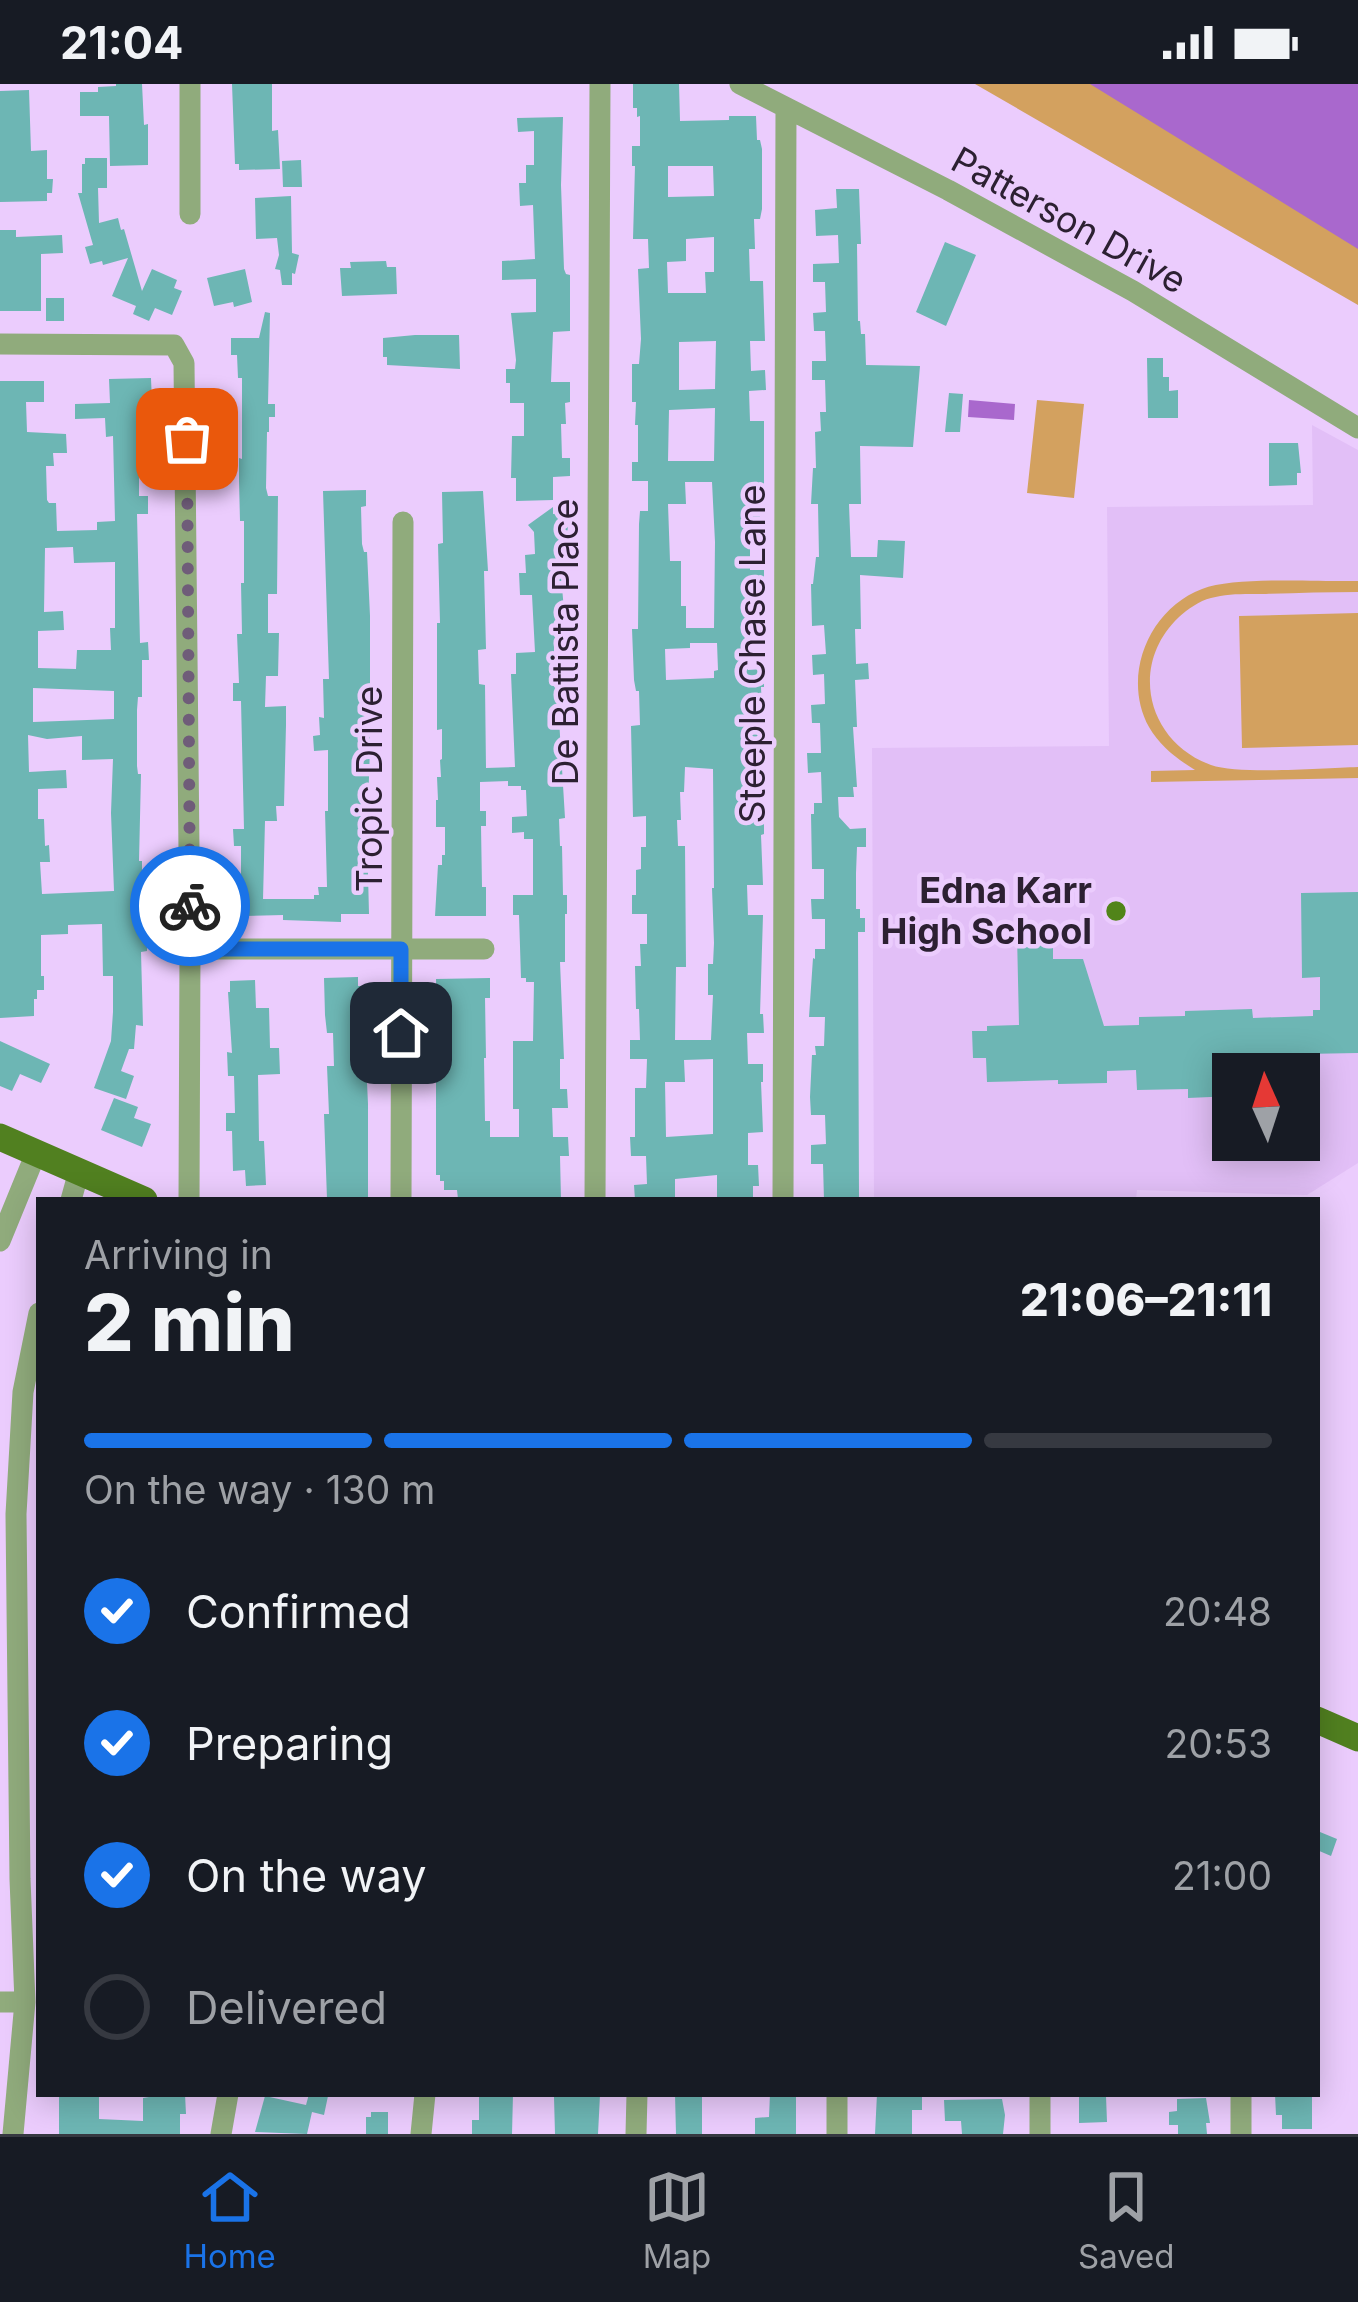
<!DOCTYPE html>
<meta charset="utf-8">
<style>
:root{--surface:#171b24;--page:#20242c;--text:#f1f3f6;--muted:#9ea1a6;--line:#363941;--accent:#1a73e8}
body{margin:0;font-family:Inter,sans-serif;background:var(--page);color:var(--text);height:100vh;display:flex;flex-direction:column;font-size:45px;white-space:nowrap}
*{box-sizing:border-box;margin:0}
p{font-size:39px;color:var(--muted)}
.icon{flex:none;width:66px;height:66px;fill:none;stroke:currentColor;stroke-width:2;stroke-linecap:round;stroke-linejoin:round}
.map{position:relative;flex:1;overflow:hidden}
.panel{position:absolute;left:36px;top:1113px;width:1284px;height:900px;display:flex;flex-direction:column;background:var(--surface);border-radius:0px;box-shadow:0 6px 30px #0003}
.panel>*{flex:none}
.needle{width:78px;rotate:357deg}
.fabs{position:absolute;left:1212px;top:969px;display:grid;gap:24px}
.fabs a{display:grid;place-items:center;width:108px;height:108px;border-radius:0px;background:var(--surface);box-shadow:0 6px 30px #0003;font-size:60px}
.pin{position:absolute;display:grid;place-items:center;width:102px;height:102px;color:#fff;margin:-51px;border-radius:24px;box-shadow:0 6px 18px #0006}
.courier{position:absolute;display:grid;place-items:center;width:120px;height:120px;margin:-60px;border:9px solid #1a73e8;border-radius:50%;background:#fff;color:#222;box-shadow:0 3px 15px #0007}
.summary em{font-style:normal;font-weight:800}
.summary div{display:flex;flex-direction:column-reverse}
.summary{display:flex;align-items:center;justify-content:space-between;height:204px;padding:0 48px}
h1{font-size:78px;font-weight:800;line-height:90px}
.bar{display:grid;grid-template-columns:repeat(4,1fr);gap:18px 12px;align-content:center;height:144px;padding:0 48px}
.bar i{height:15px;border-radius:9px;background:var(--line)}
.bar .selected{background:var(--accent)}
.bar p{grid-column:span 4}
ol{padding:0 48px;list-style:none}
li{display:flex;align-items:center;gap:36px;height:132px}
li p{margin-inline-start:auto}
li .icon{padding:12px;border-radius:50%;background:var(--accent);color:#fff;stroke-width:4}
li:last-child{color:var(--muted)}
li i{width:66px;height:66px;border:6px solid var(--line);border-radius:50%}
.status{display:flex;justify-content:space-between;align-items:center;height:84px;padding:0 60px;background:var(--surface);direction:ltr}
.status svg{height:33px;fill:currentColor}
.tabs{display:flex;justify-content:space-around;align-items:center;height:168px;border-top:3px solid var(--line);background:var(--surface);font-size:33px;color:var(--muted)}
.tabs a{display:grid;justify-items:center;gap:6px}
.tabs .selected{color:var(--accent)}
.map>svg:first-child{display:block}
</style>
<div class="status"><b>21:04</b><svg viewBox="0 0 49 12"><path d="M0 12V9h3v3zM5 12V6h3v6zM10 12V3h3v9zM15 12V0h3v12zM26 1h20v11H26zM47 4h2v5h-2z"/></svg></div>
<div class="map">
<svg width="1358" height="2050" viewBox="0 0 1358 2050">
<rect width="100%" height="100%" fill="#ebccfd"/>
<path fill="#e2bff7" fill-rule="evenodd" d="M1312,341L1358,366V1079L1307,1111L1137,1106L1136,1116H874L872,664L1109,662L1107,423L1313,421ZM1233,990H1299V1056H1233Z"/>
<path fill="#d3a15f" d="M975,0H1114L1358,146V221Z
M1037,316L1084,320L1074,414L1027,409Z
M1358,497V508C1327,508 1296,509 1266,510C1248,510 1228,509 1211,514C1199,517 1188,525 1179,533C1129,580 1146,657 1211,681C1240,691 1323,684 1358,683V694L1151,698V687L1195,686C1177,675 1160,662 1149,643C1121,592 1149,525 1202,505C1236,492 1318,498 1358,497Z
M1358,529V661L1242,664L1239,532Z"/>
<path fill="#a968cd" d="M1090,0H1358V165Z
M969,316L1015,320L1014,336L968,333Z"/>
<path fill="#6db6b4" fill-rule="evenodd" d="M116,0H142L144,41L148,40V81L110,82L109,32H80V8H98V3L116,2Z
M232,0H272V47L278,46L280,85L239,86V80H235Z
M633,0H679L680,37L729,36V32H756L757,56H760L762,65V125L760,135H754L755,165H749L750,197H763L765,257H750L751,287L765,286L766,306L749,307L750,337H764V407H759L760,435H765V455H750V486H764V504H761L764,555H748V586L764,585V603H761L763,653H749L750,683H764V750L761,751L763,801H747L748,831H763L760,930H763L764,949H747L748,980H763V998H761L763,1048L748,1049V1081H758L759,1102H753V1116H717V1091L675,1095V1116H635L634,1101L647,1100L646,1072H631L630,1053H635V1004H646L647,975H630V956H640L639,925H636L635,882H641L640,860H647V830H632V811H636V786L641,785V763H646V732L633,733L631,642L640,641L639,607H636L634,596L632,545H638L639,440L640,427H648V397H632V378H638V341H635L636,318H632V280H639L641,255L638,185L649,184L648,155H633L635,82H632V62H640V32L637,33V24H633ZM668,82H713L714,112L668,113ZM714,153V188H705L706,209H668L667,178L686,177V155ZM716,257L715,305L679,306V258ZM715,324L714,377H668L669,326ZM685,398H712L715,458L714,544H686V522H681V477H670L668,420H686ZM690,559H717L718,586L714,587V594L666,596L665,565L690,564ZM685,683L713,685L714,804H712L714,859L713,880H708V911H713L711,956H675L676,883H686L685,762H678L677,736H681L680,708H684ZM713,975V1050L666,1053L665,998H685L684,976Z
M29,6L31,67L47,66V95H53L52,109H47V117L0,118V7Z
M563,33L561,101L564,185L566,190L570,191V247L553,248L551,298H570V318L565,319L566,340H561L562,374H570V392L553,393V416L516,417V394H511L512,352H524V319H510V299H506V285H515L516,276L511,229L536,228V195L502,196V177L535,175L533,121L520,122L519,99H526V81H534V47L518,48L517,34Z
M85,74H107V104H98L99,139L118,134L121,146L124,145L142,207L152,185L177,196L174,204L182,207L172,231L155,224L149,237L133,230L136,222L112,212L128,174L103,181L102,177L90,180L85,163L93,161L78,109H82V80H85Z
M301,76L302,103H283L282,77Z
M836,105H859L861,160H857L858,237H860L861,250H865L866,281L920,282L913,363L860,362L861,420H849L851,473H877L878,456L905,457L903,494L860,491L861,545H855L856,580L868,579L869,595L855,596L857,643H853L857,703H853L854,713H838L839,733L850,745L866,744V763H857L856,789V825H860V834H865V848H858L859,1116H824L823,1080H811V1061L826,1060L825,1031H811L810,1013L812,971H816L815,962H824L825,933H809L813,874L815,875V865H825V835H812L811,815H824V785H812L811,730H814V719H822L821,688L808,689L807,669H821L820,639H812L811,621L825,620L824,590L813,591L812,571L826,570L824,541L812,542L811,500H813L816,473H819L818,420H811L813,384H816L815,348L821,347L820,328H826L825,296H812V277H826L825,247H814L813,229L826,228L825,198H813V180L839,179L838,151L816,152L815,126L837,124Z
M291,112L292,169L299,171L295,190L292,189V201H282L280,186L275,185L279,171L277,154L256,155L255,114Z
M0,146H16V153L62,151L63,169L41,170V227H0Z
M945,158L976,171L946,242L916,228Z
M386,177L387,183H396L397,210L342,212L340,184H351L350,178Z
M245,185L252,218L234,223L233,218L214,222L207,194Z
M46,214H64V237H46Z
M265,228L270,229L268,320H275V333H269V348H267L266,404L268,412H278L277,510H268V549H279L278,592H266L265,623L286,622V641L284,722H276L277,737H265L263,815H314V811H319L318,803H327L325,727H328V666L314,667L313,652L320,651L319,633L324,634L323,595H329L323,407L366,406V422L361,423L362,460L364,468H367L370,532V664L367,751L369,830H341V838L283,836V831L243,832L242,815H228V791H241V762H234L233,745H244L241,617H233V599H239L237,550H242L241,499H244V437H240L239,397V374L242,375V294H238L237,271H231V254H259Z
M415,251H459L460,285L387,281V273H383V254Z
M1147,274H1163V293H1169V307L1178,306V334H1148Z
M151,294L152,319L139,320V412H148V430H137L140,559L148,558L149,576H142V613H138L137,626V682L138,690H141L139,777H142V799L138,800L139,849H147V867L141,868L143,942L136,941L134,965H129L121,987L134,992L126,1015L94,1004L111,957L113,928V892H103L102,840L68,841V850L41,851V892H44V906H37V915H34V932L0,934V297H44V318H26L27,348L66,350L67,369H53L54,382H46L47,416L49,419H56L57,447L97,446V438L115,437L113,352L106,353L105,334L75,335V320L110,319L109,295ZM73,463L74,479L115,478V544H110L111,566H77L76,585L38,584V547L64,546L63,527L44,528L45,464ZM33,604L114,607V635L33,638ZM28,651L47,655L82,652V676L113,675L111,729L114,807L42,810L40,778H50L49,761L45,762L44,735H38V705L67,704L66,686L29,688Z
M949,309L963,310L960,348H945Z
M1269,359H1298L1301,389H1297V401L1269,402Z
M483,407L488,487H484L486,565L478,566L479,600L485,601L486,684L515,683L511,590H516V569L535,568L532,511H520L519,489H526L525,471L535,470L534,448L528,441L553,423V430L565,429V440H568L565,482L561,491L566,550H563V562H554V591H569V610H565V635H559L565,734L559,735L560,762H562L563,811H567V830H565V878H560L564,975H560V1005H567L568,1024H552L553,1053H568L569,1072H560L561,1116L458,1115L457,1106H444V1097H440V1091H436V983H438L436,895L490,894V914H485L486,974H484L485,1037H490V1053H519V1025H513V957H533L534,898H526V894H521L519,831H513V811H533V755H524V748L512,749V733L527,732L526,706H521V702H508V697L480,698V727H486V742H481L482,803H486V832H435L438,781H442V771H445V743H436V716H438L437,693H441L440,676L442,675V645L437,646V539H440L438,460L443,459L442,408Z
M1358,808V969L1304,970V990H1233V1012L1188,1014V1005L1137,1006L1136,986L1107,987V999L1058,1000V996L987,998L986,974H973L972,947H987V942L1019,941L1017,851L1053,850V875H1083L1104,942L1139,941V933L1185,932V927L1252,925L1253,934L1313,932V926H1320V893L1302,894L1301,809Z
M358,893V902H368L369,955H365L368,1020V1115H327L324,1030H329L327,982H334L333,949H327L325,931L324,894Z
M255,896L256,924H269L270,964H279L280,990L258,991L259,1057H264L266,1101L246,1102L245,1086L233,1087L232,1047H226V1029H235L234,992H228L227,968L232,969L228,908H230V897Z
M0,957L50,980L41,999L20,990L12,1007L0,1002Z
M114,1014L138,1023L134,1034L151,1040L142,1063L101,1046Z
M1320,1748L1337,1755L1331,1772L1317,1766Z
M59,2010H99V2035L143,2037V2014L149,2013V2010H185L186,2030H180V2050H59Z
M309,2010L328,2012L324,2031L312,2028L307,2050L255,2048L265,2012L306,2021Z
M479,2010H513L512,2050H472V2036H479Z
M675,2010H702V2050H676Z
M770,2010H796V2050H755V2034L769,2033Z
M877,2010H922V2026H912V2050H875Z
M1079,2010L1106,2012L1107,2038L1079,2039Z
M1275,2010H1312V2045H1282V2031H1276Z
M600,2011L598,2050H555L554,2013Z
M1206,2014L1210,2039H1206L1207,2050H1178V2041H1169V2028L1177,2027V2015Z
M1002,2015L1005,2031L1003,2050H962L961,2037H945L944,2016Z
M371,2028H388V2050H366V2033H371Z"/>
<g fill="none" stroke-linecap="round" stroke-linejoin="round">
<path stroke="#90ab7c" stroke-width="21" d="M190,0V130
M740,0L948,106L1133,207L1358,344
M0,260L174,261L184,279L190,865L189,1116
M190,865H484
M71,1116L79,1087
M401,1116L403,438
M595,1116L600,0
M783,1116L786,24
M0,1157L36,1069
M0,1918H25
M837,2010V2050
M13,2050L25,1918L20,1795L16,1430L23,1308L39,1229
M221,2050L228,2010
M421,2050L425,2010
M636,2050L637,2010
M1040,2050V2010
M1241,2050V2010"/>
<path stroke="#518020" stroke-width="27" d="M0,1053L144,1116
M1317,1636L1358,1654"/>
</g>
<g fill="none" stroke-linecap="round" stroke-linejoin="round">
<path stroke="#6f5c79" stroke-width="12" stroke-dasharray="0 21.6" d="M187,355L190,822"/>
<path stroke="#1a73e8" stroke-width="15" d="M190,822V865H401V949"/>
</g>
<circle fill="#518419" stroke="#ebccfd" stroke-width="4.5" cx="1116" cy="827" r="12"/>
<g text-anchor="middle" stroke-width="9" stroke-linejoin="round" paint-order="stroke">
<g font-size="36" fill="#2c2032" stroke="#ebccfd">
<text transform="translate(1069 136) rotate(29)" y="13">Patterson Drive</text>
<text transform="translate(565 558) rotate(-90)" y="13">De Battista Place</text>
<text transform="translate(752 570) rotate(-90)" y="13">Steeple Chase Lane</text>
<text transform="translate(369 705) rotate(-90)" y="13">Tropic Drive</text>
</g>
<g font-size="36" font-weight="bold" fill="#2c2032" stroke="#ebccfd" text-anchor="end">
<text x="1092" y="819">Edna Karr<tspan x="1092" dy="41">High School</tspan></text>
</g>
</g>
</svg>
<div class="fabs">
<a><svg class="needle" viewBox="-14 -14 28 28"><path d="M0-13l5 13h-10z" fill="#e53935"/><path d="M0 13l5-13h-10z" fill="#9ea1a6"/></svg></a>
</div>
<div class="pin" style="left:187px;top:355px;background:#ea580c"><svg class="icon" aria-label="bag" viewBox="0 0 24 24"><path d="M5 8h14l-1 12H6zM9 8a3 3 0 0 1 6 0"/></svg></div>
<div class="pin" style="left:401px;top:949px;background:#1f2937"><svg class="icon" aria-label="home" viewBox="0 0 24 24"><path d="M3 11l9-7 9 7M6 9v11h12V9"/></svg></div>
<div class="courier" style="left:190px;top:822px"><svg class="icon" aria-label="bike" viewBox="0 0 24 24"><circle cx="6" cy="16" r="4"/><circle cx="18" cy="16" r="4"/><path d="M6 16l4-8h5l3 8M10 8l3 8H6M13 5h3"/></svg></div>
<section class="panel">
<div class="summary"><div><h1>2 min</h1><p>Arriving in</p></div><em>21:06–21:11</em></div>
<div class="bar"><i class="selected"></i><i class="selected"></i><i class="selected"></i><i></i><p>On the way · 130 m</p></div>
<ol>
<li><svg class="icon" aria-label="check" viewBox="0 0 24 24"><path d="M5 12l5 5 9-10"/></svg>Confirmed<p>20:48</p></li>
<li><svg class="icon" aria-label="check" viewBox="0 0 24 24"><path d="M5 12l5 5 9-10"/></svg>Preparing<p>20:53</p></li>
<li><svg class="icon" aria-label="check" viewBox="0 0 24 24"><path d="M5 12l5 5 9-10"/></svg>On the way<p>21:00</p></li>
<li><i></i>Delivered</li>
</ol>
</section>
</div>
<nav class="tabs">
<a class="selected"><svg class="icon" aria-label="home" viewBox="0 0 24 24"><path d="M3 11l9-7 9 7M6 9v11h12V9"/></svg>Home</a>
<a><svg class="icon" aria-label="map" viewBox="0 0 24 24"><path d="M3 6l6-2 6 2 6-2v14l-6 2-6-2-6 2zM9 4v14M15 6v14"/></svg>Map</a>
<a><svg class="icon" aria-label="saved" viewBox="0 0 24 24"><path d="M7 4h10v16l-5-4-5 4z"/></svg>Saved</a>
</nav>
